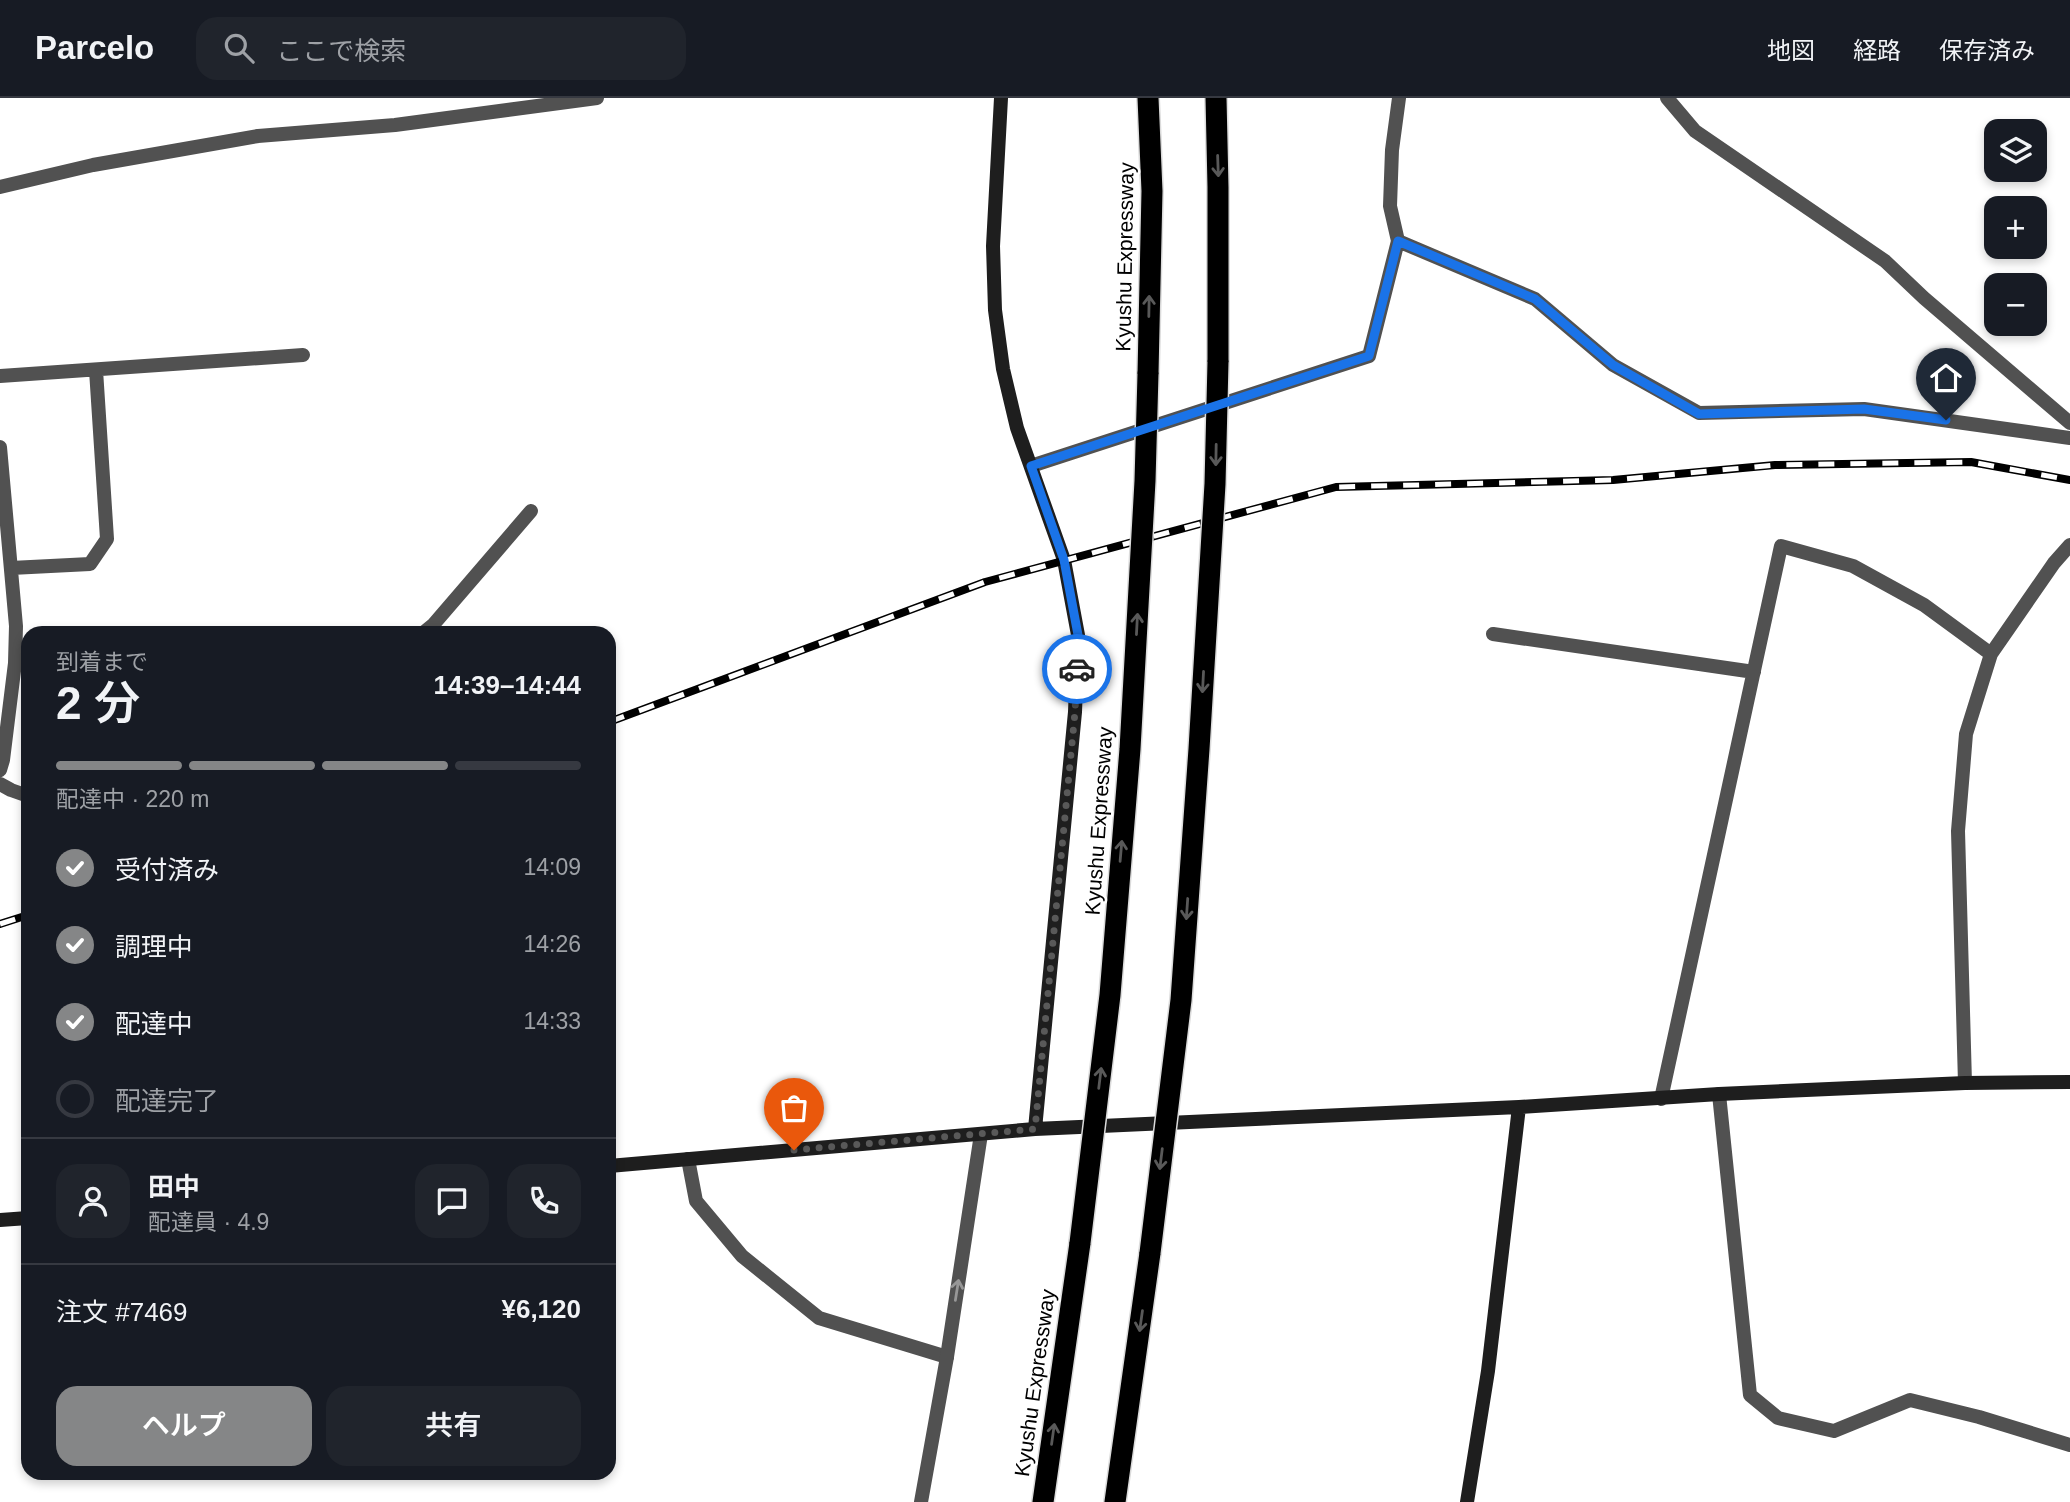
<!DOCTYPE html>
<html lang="ja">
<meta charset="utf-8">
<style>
:root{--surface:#171b24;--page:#20242c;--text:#f1f3f6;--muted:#9ea1a6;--line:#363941;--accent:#858687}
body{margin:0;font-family:Arial,"Noto Sans JP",sans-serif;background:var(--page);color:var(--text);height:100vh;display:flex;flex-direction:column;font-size:26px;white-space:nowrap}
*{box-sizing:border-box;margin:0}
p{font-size:23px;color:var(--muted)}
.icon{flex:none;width:38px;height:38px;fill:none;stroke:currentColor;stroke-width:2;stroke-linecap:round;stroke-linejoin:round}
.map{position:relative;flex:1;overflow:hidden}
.side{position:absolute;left:21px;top:528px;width:595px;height:854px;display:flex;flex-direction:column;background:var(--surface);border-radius:21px;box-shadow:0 4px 10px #0003}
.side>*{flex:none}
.tools{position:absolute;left:1984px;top:21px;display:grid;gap:14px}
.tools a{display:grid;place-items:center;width:63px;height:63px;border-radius:14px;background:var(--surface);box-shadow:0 4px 10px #0003;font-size:35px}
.pin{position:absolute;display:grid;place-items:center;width:60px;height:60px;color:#fff;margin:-72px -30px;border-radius:50% 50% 50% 0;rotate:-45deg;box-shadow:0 0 7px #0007}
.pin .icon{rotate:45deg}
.courier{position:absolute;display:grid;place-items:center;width:70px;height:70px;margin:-35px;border:5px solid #1a73e8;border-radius:50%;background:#fff;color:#222;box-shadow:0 2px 9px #0007}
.head em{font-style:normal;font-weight:600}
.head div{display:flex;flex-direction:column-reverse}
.head{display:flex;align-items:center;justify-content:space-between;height:119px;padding:0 35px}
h1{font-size:46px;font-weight:600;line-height:52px}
.bar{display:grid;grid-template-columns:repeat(4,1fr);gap:10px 7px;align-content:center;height:84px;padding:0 35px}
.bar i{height:9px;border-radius:5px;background:var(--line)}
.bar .selected{background:var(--accent)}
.bar p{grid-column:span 4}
.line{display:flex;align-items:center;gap:18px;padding:0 35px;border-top:2px solid var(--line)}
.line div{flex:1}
.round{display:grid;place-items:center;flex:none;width:74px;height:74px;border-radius:21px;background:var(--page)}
ol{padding:0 35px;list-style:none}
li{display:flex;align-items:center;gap:21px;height:77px}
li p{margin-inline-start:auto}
li .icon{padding:7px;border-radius:50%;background:var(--accent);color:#fff;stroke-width:4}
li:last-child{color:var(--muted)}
li i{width:38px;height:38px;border:4px solid var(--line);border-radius:50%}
.cta{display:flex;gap:14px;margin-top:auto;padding:14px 35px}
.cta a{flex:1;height:80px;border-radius:21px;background:var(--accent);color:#fff;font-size:28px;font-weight:600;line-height:80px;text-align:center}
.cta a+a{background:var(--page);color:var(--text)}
header{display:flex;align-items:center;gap:42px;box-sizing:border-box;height:98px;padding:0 35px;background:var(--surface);border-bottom:2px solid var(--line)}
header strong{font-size:33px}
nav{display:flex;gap:38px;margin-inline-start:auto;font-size:24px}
.search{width:490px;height:63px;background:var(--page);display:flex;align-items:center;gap:18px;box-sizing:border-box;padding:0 24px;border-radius:21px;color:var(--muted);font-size:26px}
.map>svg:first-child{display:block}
</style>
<header>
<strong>Parcelo</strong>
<div class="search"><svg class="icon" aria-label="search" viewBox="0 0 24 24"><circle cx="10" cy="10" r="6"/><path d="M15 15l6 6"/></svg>ここで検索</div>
<nav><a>地図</a><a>経路</a><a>保存済み</a></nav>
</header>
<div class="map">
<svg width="2070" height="1404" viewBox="0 0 2070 1404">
<rect width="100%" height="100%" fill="#fff"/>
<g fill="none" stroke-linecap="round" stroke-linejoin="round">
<defs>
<path id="highway" d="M1216,0L1218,89V264
M1148,276L1152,93L1148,0
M1043,1404L1080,1145
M1115,1404L1150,1155"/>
</defs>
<use href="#highway" stroke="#dbdbdb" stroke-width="24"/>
<path stroke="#515151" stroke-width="14" d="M1667,0L1695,33L1885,163L1924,200L2070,325
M688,1061L696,1103L742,1158L819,1220L947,1259"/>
<path stroke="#515151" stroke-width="14" d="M0,89L93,67L258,38L395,27L597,0
M1398,143L1535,201L1613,267L1699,315L1864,311L2070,340
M0,278L303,257
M0,349L16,528L15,565L3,662L0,672
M1031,368L1369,258L1398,143L1390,108L1392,52L1399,0
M11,470L90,466L107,441L96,272
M422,536L433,527L531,413
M1493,536L1754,574
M0,686L11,692L28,698
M1965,985L1958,733L1966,636L1991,556L2054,465L2070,447
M1719,996L1750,1297L1778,1320L1834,1333L1910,1302L1979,1319L2070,1347
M1661,1001L1781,448L1853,468L1924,507L1991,556
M921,1404L947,1259L981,1036"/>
<path stroke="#1e1e1e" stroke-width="14" d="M1001,0L993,148L995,212L1003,271L1017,330L1064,462L1078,537L1075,614L1035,1031
M609,1068L1035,1031L1519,1009L1719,996L1965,985L2070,984
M0,1122L28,1120
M1467,1404L1488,1273L1519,1009"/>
<use href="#highway" stroke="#000" stroke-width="21"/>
<defs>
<path id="rail" d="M609,624L985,484L1336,389L1613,382L1775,367L1971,364L2070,382
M0,826L28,817"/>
</defs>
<use href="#rail" stroke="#000" stroke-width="8"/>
<use href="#rail" stroke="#fff" stroke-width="5" stroke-dasharray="16" stroke-linecap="butt"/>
<defs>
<path id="highway-bridge" d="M1080,1145L1110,897L1130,651L1145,383L1148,276
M1150,1155L1181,902L1199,651L1215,386L1218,264"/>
</defs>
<use href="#highway-bridge" stroke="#dbdbdb" stroke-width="24" stroke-linecap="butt"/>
<use href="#highway-bridge" stroke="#000" stroke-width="21"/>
</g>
<defs><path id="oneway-shaft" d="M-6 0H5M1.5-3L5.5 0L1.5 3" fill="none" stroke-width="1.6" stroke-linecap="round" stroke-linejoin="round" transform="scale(1.75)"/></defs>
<g stroke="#595959">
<use href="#oneway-shaft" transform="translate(1218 68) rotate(88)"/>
<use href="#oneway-shaft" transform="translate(1149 208) rotate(-89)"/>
<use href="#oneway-shaft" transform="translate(1216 357) rotate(91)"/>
<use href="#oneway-shaft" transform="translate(1137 526) rotate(-87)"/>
<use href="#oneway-shaft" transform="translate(1203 584) rotate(93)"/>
<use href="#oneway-shaft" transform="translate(1121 753) rotate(-85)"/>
<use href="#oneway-shaft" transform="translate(1187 811) rotate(94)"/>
<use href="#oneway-shaft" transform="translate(1100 980) rotate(-83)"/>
<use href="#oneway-shaft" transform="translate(1161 1061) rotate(97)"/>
<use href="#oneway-shaft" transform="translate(1141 1223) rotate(98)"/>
<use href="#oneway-shaft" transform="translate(1053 1336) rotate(-82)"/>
</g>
<use stroke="#979797" href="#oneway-shaft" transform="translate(957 1192) rotate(-81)"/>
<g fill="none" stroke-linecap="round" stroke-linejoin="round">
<path stroke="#595959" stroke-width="7" stroke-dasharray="0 12.6" d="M794,1052L1035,1031L1075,614L1077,571"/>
<path stroke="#1a73e8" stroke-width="9" d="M1077,571L1078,537L1064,462L1031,368L1369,258L1398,143L1535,201L1613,267L1699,316L1864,311L1946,322"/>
</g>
<g text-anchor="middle" stroke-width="5" stroke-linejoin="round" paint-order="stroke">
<g font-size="21" fill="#000" stroke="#fff">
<text transform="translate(1125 159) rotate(-89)" y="7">Kyushu Expressway</text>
<text transform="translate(1099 723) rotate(-86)" y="7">Kyushu Expressway</text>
<text transform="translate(1035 1285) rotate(-82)" y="7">Kyushu Expressway</text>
</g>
</g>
</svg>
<div class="tools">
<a><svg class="icon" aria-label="layers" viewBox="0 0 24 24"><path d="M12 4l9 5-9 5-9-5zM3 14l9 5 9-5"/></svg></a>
<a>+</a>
<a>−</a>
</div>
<div class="pin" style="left:794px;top:1052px;background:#ea580c"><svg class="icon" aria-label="bag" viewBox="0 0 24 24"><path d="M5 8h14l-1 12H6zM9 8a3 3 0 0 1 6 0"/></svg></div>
<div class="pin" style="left:1946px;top:322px;background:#1f2937"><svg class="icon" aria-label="home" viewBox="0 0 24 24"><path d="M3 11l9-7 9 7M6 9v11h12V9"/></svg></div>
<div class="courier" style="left:1077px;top:571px"><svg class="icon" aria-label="car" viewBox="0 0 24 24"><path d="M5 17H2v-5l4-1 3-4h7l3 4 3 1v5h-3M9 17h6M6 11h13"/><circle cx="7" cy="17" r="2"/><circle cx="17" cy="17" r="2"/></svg></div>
<section class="side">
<div class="head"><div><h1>2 分</h1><p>到着まで</p></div><em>14:39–14:44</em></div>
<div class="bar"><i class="selected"></i><i class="selected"></i><i class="selected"></i><i></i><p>配達中 · 220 m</p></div>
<ol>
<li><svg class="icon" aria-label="check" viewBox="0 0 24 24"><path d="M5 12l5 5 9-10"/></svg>受付済み<p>14:09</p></li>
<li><svg class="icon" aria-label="check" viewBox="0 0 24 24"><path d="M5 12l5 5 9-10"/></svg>調理中<p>14:26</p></li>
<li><svg class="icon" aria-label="check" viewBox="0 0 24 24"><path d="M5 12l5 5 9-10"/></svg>配達中<p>14:33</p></li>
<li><i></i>配達完了</li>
</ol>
<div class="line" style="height:126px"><a class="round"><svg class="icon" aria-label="person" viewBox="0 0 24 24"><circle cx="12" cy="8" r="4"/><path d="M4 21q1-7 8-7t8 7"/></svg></a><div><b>田中</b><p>配達員 · 4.9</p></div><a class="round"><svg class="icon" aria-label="chat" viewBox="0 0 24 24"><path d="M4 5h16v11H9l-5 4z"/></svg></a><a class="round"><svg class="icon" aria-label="phone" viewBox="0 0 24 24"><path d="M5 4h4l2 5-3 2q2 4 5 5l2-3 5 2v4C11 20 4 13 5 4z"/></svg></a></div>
<div class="line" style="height:91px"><div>注文 #7469</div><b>¥6,120</b></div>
<div class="cta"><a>ヘルプ</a><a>共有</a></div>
</section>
</div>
